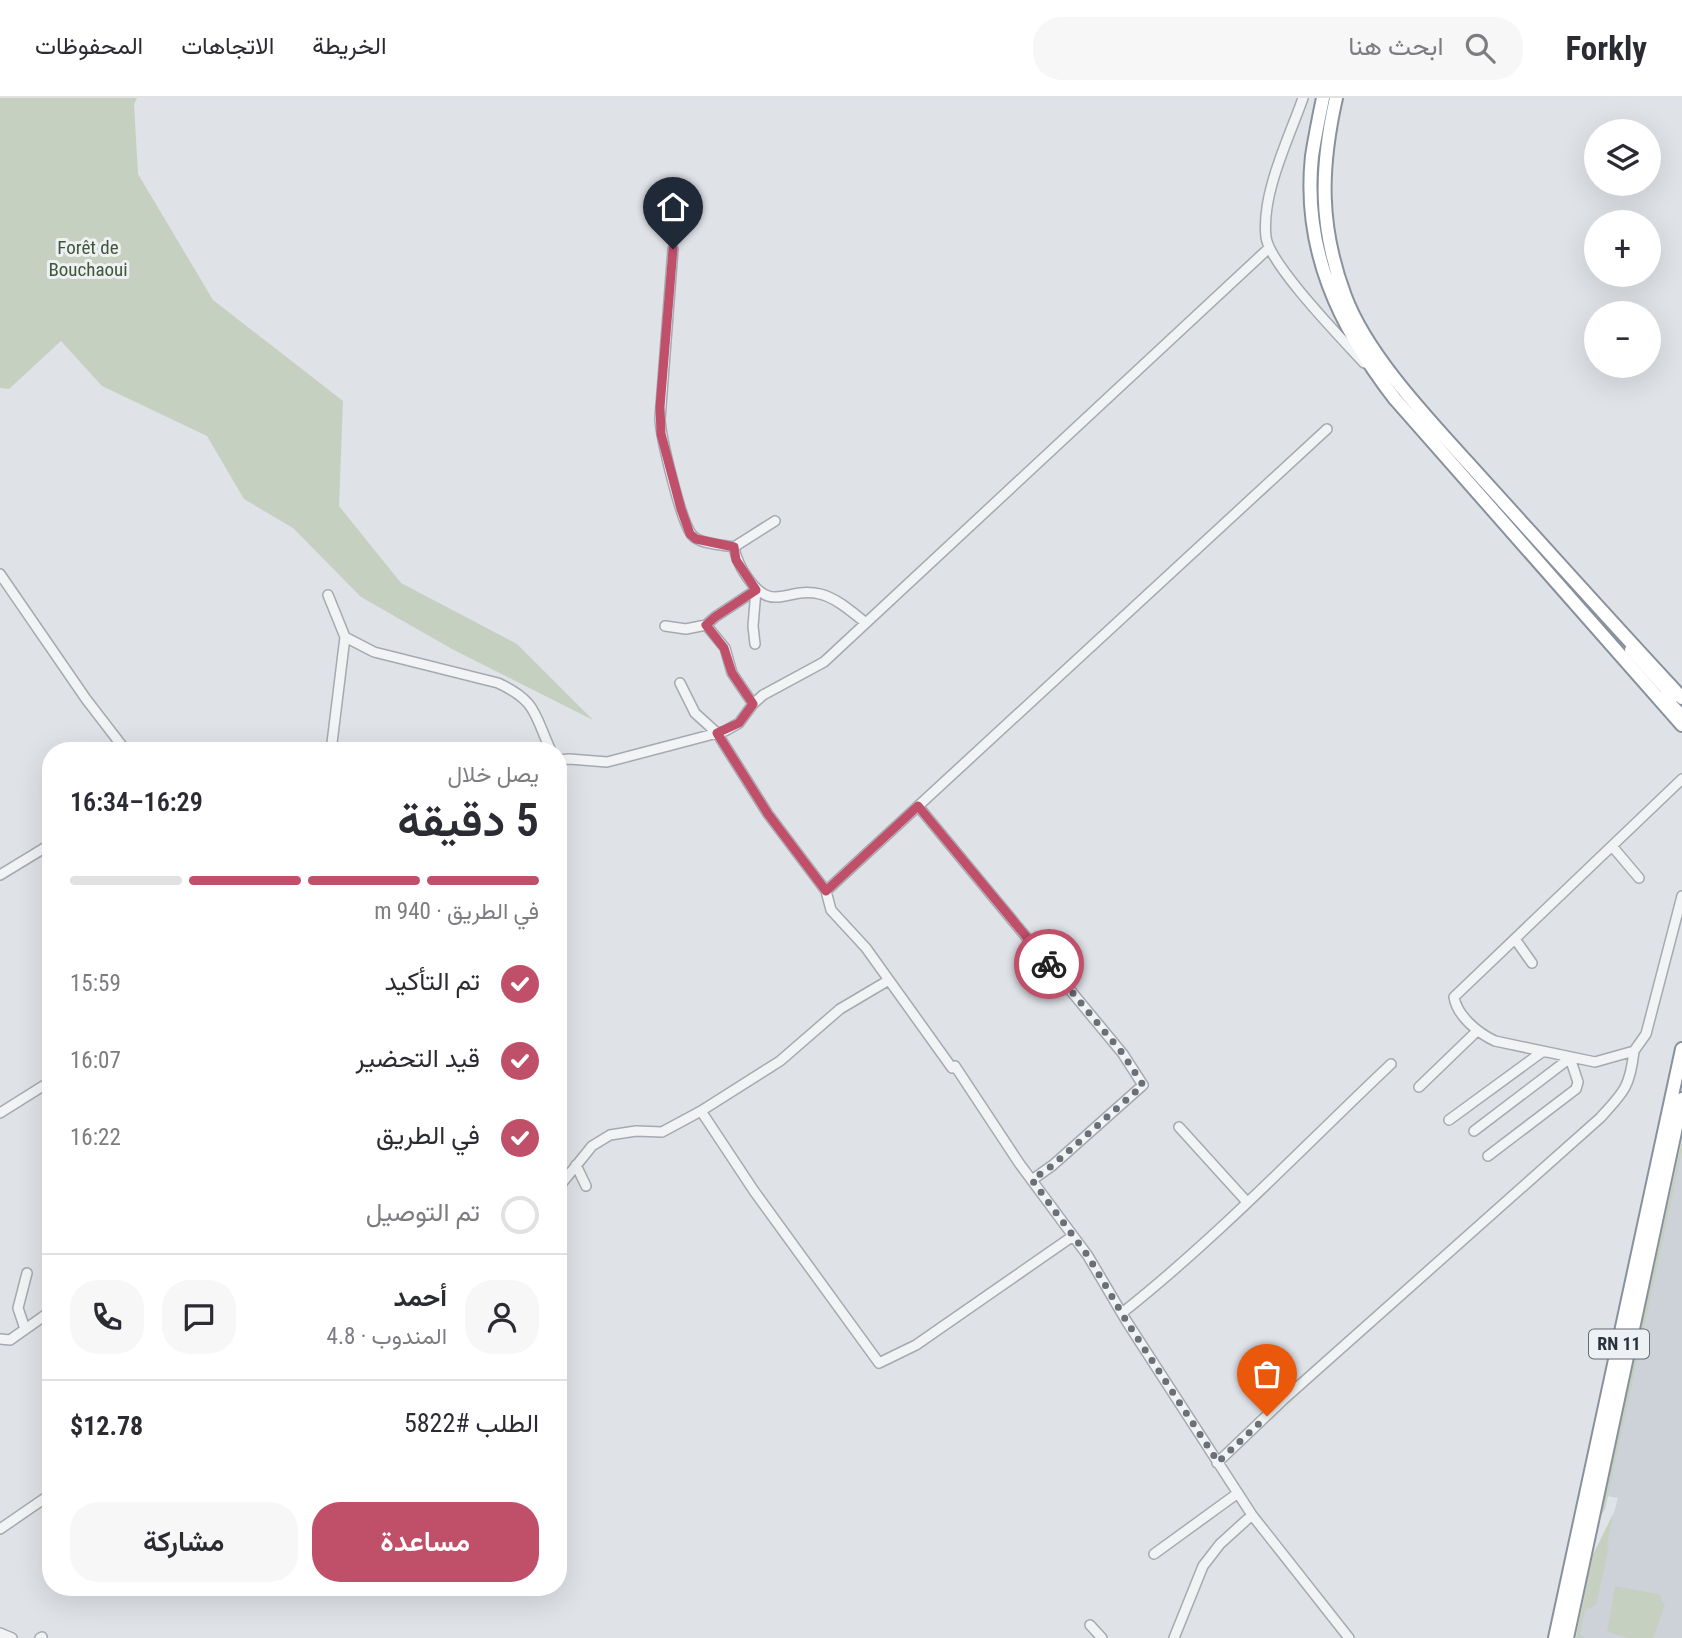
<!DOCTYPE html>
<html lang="ar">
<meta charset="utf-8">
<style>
:root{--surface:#fff;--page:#f7f7f7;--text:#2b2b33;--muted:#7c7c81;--line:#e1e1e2;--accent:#c04f6a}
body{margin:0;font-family:"Roboto Condensed",Vazirmatn,sans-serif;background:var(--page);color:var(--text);direction:rtl;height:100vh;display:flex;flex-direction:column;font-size:26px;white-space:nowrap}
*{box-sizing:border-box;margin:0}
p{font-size:23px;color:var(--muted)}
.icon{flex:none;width:38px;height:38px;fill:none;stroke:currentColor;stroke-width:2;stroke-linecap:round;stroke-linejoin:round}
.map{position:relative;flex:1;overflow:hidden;direction:ltr}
.details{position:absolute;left:42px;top:644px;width:525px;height:854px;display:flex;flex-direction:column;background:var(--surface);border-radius:28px;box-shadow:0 7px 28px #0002;direction:rtl}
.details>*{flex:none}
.fabs{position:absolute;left:1584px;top:21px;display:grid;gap:14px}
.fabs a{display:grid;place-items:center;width:77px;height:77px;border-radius:50%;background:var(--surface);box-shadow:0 7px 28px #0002;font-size:35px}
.pin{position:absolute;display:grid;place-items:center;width:60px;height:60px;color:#fff;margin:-72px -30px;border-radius:50% 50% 50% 0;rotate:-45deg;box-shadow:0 0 7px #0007}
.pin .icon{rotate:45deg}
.courier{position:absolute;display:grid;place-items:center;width:70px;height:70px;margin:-35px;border:5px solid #c04f6a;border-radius:50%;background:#fff;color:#222;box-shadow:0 2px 9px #0007}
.overview em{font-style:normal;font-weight:600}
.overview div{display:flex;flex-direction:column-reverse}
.overview{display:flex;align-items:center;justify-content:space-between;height:119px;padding:0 28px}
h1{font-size:46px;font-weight:600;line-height:52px}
.bar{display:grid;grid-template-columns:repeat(4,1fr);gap:10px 7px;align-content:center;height:84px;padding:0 28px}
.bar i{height:9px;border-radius:5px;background:var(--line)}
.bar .selected{background:var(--accent)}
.bar p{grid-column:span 4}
.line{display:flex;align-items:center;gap:18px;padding:0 28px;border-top:2px solid var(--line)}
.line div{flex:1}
.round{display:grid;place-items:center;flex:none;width:74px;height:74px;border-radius:28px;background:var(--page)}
ol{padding:0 28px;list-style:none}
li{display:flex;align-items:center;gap:21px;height:77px}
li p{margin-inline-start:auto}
li .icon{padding:7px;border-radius:50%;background:var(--accent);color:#fff;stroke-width:4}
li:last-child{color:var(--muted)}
li i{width:38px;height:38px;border:4px solid var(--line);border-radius:50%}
.primary-button{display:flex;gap:14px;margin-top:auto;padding:14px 28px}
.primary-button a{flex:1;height:80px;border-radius:28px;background:var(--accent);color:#fff;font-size:28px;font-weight:600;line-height:80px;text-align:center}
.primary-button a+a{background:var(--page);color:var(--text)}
header{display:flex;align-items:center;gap:42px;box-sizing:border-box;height:98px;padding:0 35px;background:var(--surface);border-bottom:2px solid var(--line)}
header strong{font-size:33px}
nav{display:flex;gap:38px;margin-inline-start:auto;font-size:24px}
.search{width:490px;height:63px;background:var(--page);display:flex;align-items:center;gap:18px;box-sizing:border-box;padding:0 24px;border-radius:28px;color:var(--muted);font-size:26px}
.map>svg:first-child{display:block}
</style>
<header>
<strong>Forkly</strong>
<div class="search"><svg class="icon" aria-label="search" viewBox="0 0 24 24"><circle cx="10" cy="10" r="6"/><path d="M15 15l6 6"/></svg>ابحث هنا</div>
<nav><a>الخريطة</a><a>الاتجاهات</a><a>المحفوظات</a></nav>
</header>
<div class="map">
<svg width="1682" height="1540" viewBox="0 0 1682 1540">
<rect width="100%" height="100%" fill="#dfe2e7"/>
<path fill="#cdd2d8" d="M1682,1054V1540H1576L1592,1459L1614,1415L1618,1400L1607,1398Z"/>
<path fill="#c6d0c1" d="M0,0H137L134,6L138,76L213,202L343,303L339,408L401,485L517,546L593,622L452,551L361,499L293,430L244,401L207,338L102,288L61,243L9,291L0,290Z
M1682,1042V1054L1605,1411L1599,1420Z
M1613,1416L1607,1448L1609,1449L1596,1507L1585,1512L1580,1536L1584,1540H1576L1592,1459Z
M1615,1488L1661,1497V1502L1665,1507L1653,1540H1629L1607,1534Z"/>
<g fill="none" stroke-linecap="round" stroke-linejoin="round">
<defs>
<path id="minor" d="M1303,0C1289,40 1261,96 1266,139C1269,166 1344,243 1364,265
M673,151L660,321C661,340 681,424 692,437C699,446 723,447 734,449L775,423
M734,449C736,461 740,469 747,479C773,517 786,488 820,496C837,500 853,515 866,525
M0,476L86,601L126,653
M328,497L345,539L331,653
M706,527L725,550L732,575L753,606
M665,528L686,531L706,527L715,519L756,492
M345,539L374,554L498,585C537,603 534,616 551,653
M755,546L753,528L756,492
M680,585L695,615L717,635L768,716L826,793L831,812L866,850L952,970
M558,662L569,661L607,664L725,633L739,625L753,606L763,597L824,564L1269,150
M1682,681L1454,899C1457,918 1478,935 1495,943L1595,964L1634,953L1646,936L1682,798
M918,708L1123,956L1143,987L1053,1067L1032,1082
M1612,748L1639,780
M0,777L51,746
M826,793L1327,331
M1515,841L1532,865
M955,968L1019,1065L1088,1158L1127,1224L1252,1417L1349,1540
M1419,989L1477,933
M701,1013L754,1093L879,1265L916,1247L1073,1138
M0,1015L51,983
M1449,1022L1542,954
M1179,1029L1247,1104
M1474,1033L1570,960L1578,984L1576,991L1488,1058
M576,1067L586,1088
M558,1090L592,1048L610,1037L636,1033L662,1034L701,1013L780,963L840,911L889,882
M1122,1215C1218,1139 1302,1050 1391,966
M25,1231L18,1210L27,1175
M0,1241L10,1242L51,1213
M1217,1365L1283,1302L1600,1020C1624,994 1630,989 1634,953
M0,1431L51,1396
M1154,1456L1238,1395
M1090,1527L1102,1540
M0,1535L12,1540
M40,1540L42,1539
M1174,1540L1203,1468L1220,1446L1252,1417"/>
<path id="major" d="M1630,552L1673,600
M1664,598L1682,617"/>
<path id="highway" d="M1323,0C1319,19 1315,39 1312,58C1302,151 1339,229 1395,301L1682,627
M1336,0C1320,71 1319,129 1345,198C1368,260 1434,327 1478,376C1546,451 1613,526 1682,600
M1555,1540L1682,951
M1567,1540L1682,1001"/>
</defs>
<use href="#minor" stroke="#a5aab0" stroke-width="12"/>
<use href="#major" stroke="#9fa8b1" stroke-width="14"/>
<use href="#highway" stroke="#88919c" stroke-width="16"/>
<use href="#minor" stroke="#f1f3f5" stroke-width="9"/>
<use href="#major" stroke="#fff" stroke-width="10"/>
<use href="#highway" stroke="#fff" stroke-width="12"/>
</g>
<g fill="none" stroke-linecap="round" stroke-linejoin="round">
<path stroke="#697078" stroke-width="7" stroke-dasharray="0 12.6" d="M1049,866L1123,956L1143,987L1053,1067L1032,1082L1088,1158L1127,1224L1218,1364L1267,1318"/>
<path stroke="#c04f6a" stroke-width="9" d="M673,151L660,309L661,336L681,411L690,436L696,441L734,449L736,462L756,492L715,519L706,527L724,550L732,575L753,606L739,625L717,635L768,716L826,793L918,708L1049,866"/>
</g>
<g text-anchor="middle" stroke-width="6" stroke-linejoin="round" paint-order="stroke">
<rect fill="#eef1f4" stroke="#646b73" stroke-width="2" x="1589" y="1231.5" width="60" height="29" rx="5"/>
<g font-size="18" font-weight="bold" fill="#29323c">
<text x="1619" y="1252">RN 11</text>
</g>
<g font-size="19" fill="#405638" stroke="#eef1f4">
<text x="88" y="156">Forêt de<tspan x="88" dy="22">Bouchaoui</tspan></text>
</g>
</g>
</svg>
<div class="fabs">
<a><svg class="icon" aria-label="layers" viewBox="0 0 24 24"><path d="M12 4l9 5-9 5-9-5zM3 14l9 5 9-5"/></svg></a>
<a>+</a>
<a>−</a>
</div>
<div class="pin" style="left:1267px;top:1318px;background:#ea580c"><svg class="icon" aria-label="bag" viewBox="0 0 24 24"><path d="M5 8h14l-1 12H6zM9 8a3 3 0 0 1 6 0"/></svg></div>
<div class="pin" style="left:673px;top:151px;background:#1f2937"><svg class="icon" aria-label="home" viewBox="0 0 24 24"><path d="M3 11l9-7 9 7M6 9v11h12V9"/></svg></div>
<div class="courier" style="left:1049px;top:866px"><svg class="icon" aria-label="bike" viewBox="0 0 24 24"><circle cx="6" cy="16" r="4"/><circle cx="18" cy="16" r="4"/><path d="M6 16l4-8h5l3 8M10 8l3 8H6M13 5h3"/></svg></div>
<section class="details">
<div class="overview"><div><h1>5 دقيقة</h1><p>يصل خلال</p></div><em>16:29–16:34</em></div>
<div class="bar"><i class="selected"></i><i class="selected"></i><i class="selected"></i><i></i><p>في الطريق · 940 m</p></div>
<ol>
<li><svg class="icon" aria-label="check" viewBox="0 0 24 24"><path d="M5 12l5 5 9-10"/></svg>تم التأكيد<p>15:59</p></li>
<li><svg class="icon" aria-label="check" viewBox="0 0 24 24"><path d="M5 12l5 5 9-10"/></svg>قيد التحضير<p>16:07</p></li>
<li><svg class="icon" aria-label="check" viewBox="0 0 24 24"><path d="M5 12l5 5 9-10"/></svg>في الطريق<p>16:22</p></li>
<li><i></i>تم التوصيل</li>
</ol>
<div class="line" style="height:126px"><a class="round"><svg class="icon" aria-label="person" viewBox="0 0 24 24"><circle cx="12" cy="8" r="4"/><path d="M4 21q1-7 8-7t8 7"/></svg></a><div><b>أحمد</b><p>المندوب · 4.8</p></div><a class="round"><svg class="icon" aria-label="chat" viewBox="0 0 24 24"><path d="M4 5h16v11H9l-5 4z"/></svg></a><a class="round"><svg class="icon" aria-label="phone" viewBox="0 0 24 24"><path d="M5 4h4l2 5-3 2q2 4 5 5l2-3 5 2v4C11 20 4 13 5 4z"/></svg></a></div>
<div class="line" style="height:91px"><div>الطلب #5822</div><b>$12.78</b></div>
<div class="primary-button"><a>مساعدة</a><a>مشاركة</a></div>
</section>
</div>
